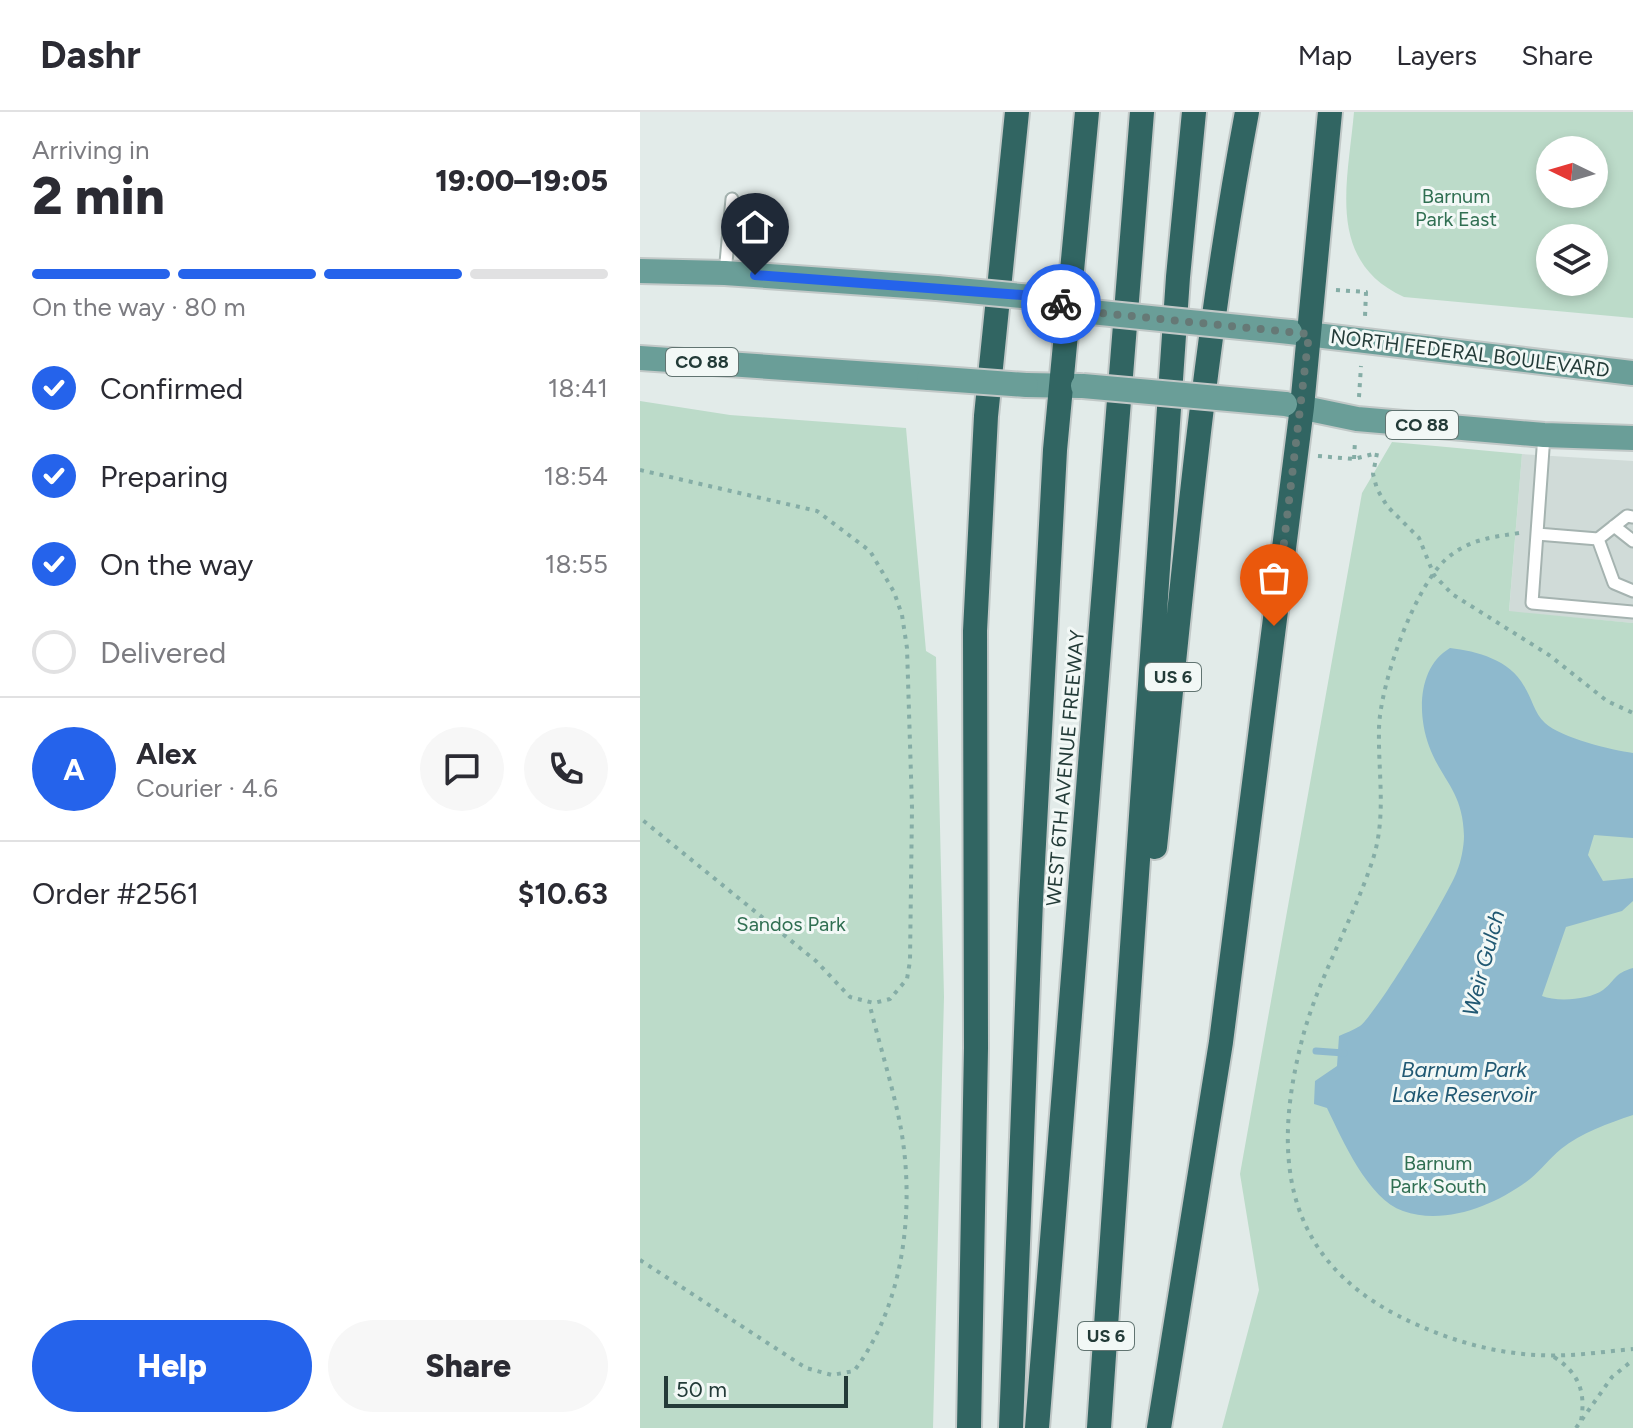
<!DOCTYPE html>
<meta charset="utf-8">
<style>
:root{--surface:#fff;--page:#f7f7f7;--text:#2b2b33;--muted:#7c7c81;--line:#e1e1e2;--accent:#2563eb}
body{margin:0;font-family:Figtree,sans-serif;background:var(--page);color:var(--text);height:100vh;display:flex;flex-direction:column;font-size:30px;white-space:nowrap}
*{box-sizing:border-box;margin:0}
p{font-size:26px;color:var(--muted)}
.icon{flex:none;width:44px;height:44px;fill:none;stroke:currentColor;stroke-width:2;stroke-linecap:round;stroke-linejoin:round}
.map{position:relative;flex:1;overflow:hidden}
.drawer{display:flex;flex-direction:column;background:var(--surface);width:640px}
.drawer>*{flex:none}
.needle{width:52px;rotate:275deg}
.fabs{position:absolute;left:896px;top:24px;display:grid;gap:16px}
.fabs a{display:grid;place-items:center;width:72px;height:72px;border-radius:50%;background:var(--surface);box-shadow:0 4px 12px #0003;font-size:40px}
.scale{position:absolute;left:24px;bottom:20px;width:184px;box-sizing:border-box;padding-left:8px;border:4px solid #233b38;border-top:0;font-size:22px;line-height:28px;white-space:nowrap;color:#233b38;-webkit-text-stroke:6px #f2f8f6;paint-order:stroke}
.pin{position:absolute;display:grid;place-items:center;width:68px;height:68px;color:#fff;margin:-82px -34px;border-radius:50% 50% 50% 0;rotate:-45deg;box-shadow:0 0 8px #0007}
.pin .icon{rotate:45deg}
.courier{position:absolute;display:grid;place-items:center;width:80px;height:80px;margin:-40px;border:6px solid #2563eb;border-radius:50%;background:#fff;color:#222;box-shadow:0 2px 10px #0007}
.overview em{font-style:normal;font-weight:800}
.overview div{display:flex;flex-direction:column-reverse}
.overview{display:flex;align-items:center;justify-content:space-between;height:136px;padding:0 32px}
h1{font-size:52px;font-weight:800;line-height:60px}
.bar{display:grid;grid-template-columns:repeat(4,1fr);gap:12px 8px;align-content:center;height:96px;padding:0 32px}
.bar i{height:10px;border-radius:6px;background:var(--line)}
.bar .active{background:var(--accent)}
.bar p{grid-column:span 4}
.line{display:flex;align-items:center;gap:20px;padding:0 32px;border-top:2px solid var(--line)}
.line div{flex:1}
.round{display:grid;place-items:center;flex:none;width:84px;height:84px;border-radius:42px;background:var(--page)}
ol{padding:0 32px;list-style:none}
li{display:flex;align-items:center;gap:24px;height:88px}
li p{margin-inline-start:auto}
li .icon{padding:8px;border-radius:50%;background:var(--accent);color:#fff;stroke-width:4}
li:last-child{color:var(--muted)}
li i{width:44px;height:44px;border:4px solid var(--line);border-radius:50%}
.cta{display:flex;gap:16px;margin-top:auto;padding:16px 32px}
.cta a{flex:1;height:92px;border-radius:48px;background:var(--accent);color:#fff;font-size:32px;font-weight:800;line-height:92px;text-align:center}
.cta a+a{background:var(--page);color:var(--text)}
header{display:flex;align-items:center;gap:48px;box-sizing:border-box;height:112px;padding:0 40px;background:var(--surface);border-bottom:2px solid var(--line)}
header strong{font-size:38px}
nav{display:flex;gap:44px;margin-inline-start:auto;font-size:28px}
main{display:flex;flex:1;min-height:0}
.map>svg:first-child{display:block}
</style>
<header>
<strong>Dashr</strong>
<nav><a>Map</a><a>Layers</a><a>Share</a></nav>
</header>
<main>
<section class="drawer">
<div class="overview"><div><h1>2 min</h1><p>Arriving in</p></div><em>19:00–19:05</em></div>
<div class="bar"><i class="active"></i><i class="active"></i><i class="active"></i><i></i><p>On the way · 80 m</p></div>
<ol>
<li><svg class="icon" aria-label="check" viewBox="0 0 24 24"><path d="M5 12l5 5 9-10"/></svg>Confirmed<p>18:41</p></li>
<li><svg class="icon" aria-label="check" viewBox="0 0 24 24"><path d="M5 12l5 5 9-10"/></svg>Preparing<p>18:54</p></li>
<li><svg class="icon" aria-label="check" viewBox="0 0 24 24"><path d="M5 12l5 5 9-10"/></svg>On the way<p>18:55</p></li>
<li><i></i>Delivered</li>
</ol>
<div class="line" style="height:144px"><b class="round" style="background:var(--accent);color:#fff">A</b><div><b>Alex</b><p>Courier · 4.6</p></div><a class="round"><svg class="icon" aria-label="chat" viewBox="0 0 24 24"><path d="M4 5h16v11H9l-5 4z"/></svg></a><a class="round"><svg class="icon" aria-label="phone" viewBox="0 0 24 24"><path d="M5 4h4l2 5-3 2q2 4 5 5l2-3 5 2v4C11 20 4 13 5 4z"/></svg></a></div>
<div class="line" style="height:104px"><div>Order #2561</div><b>$10.63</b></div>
<div class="cta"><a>Help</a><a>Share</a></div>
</section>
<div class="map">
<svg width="993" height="1316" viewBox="0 0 993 1316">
<rect width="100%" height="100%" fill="#e2ebe9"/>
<path fill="#d0dbd8" d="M882,342L993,349V511L869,500Z"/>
<path fill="#bcdbc9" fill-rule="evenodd" d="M714,0H993V206L764,185C685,149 708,70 714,0ZM954,38V82H910V38ZM954,126V170H910V126Z
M0,289L90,303L266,316L286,539L296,545L304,885L293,1316H0Z
M752,330L882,342L869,499L993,511V1316H582L619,1178L600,1062L722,381Z"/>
<path fill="#8eb9cd" d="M810,536C837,539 870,548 884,574C892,586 894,601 905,611C921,626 972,638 993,641V726L954,723L948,743L963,769L993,766V789L982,799L926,815L902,884C917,890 949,888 963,878C977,867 973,862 993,856V1003C969,1011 941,1021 921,1037C910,1046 901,1058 890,1067C856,1093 805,1114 763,1099C728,1087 702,1027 687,996L674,992L675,969L697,954L699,924C705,921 714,918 720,914C737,901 809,782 817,759C821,750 824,734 824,724C823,679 802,669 789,634C777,601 778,555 810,536Z"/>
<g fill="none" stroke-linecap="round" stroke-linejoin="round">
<path stroke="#8eb9cd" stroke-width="7" d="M676,939L704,941"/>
<defs>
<path id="service" d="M85,161L92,87
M904,323L892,491L993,500
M974,414L993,429
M897,422L958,427L987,404L993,405
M958,427L974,471L993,479"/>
<path id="primary" d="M0,159L85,161L297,176
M392,185L449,200
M650,220L993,261
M0,246L289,266
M386,273L440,274
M645,292L717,307L904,323L993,326"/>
<path id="motorway" d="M515,735C541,490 561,243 607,0
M329,1316L336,936L335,519L346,304L377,0
M371,1316L391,788L415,338L447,0
M397,1316L502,0
M459,1316L538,165L554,0
M519,1316L581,930L662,295L690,0"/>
</defs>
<use href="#service" stroke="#a5b3b0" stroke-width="15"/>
<use href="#primary" stroke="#c1c8c7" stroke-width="28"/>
<use href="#motorway" stroke="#c1c8c7" stroke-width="28"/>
<path stroke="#85ada6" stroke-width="4" stroke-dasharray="4 6" stroke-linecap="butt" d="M696,178L726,180L725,205
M719,285L721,254
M678,344L714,347L737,341L733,362L737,377L747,394L779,426L794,463L812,482L909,543L967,589L993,601
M714,347L715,329
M0,358L177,399L230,439L254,480L262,503L267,536L272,696L270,849L267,867L250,887L234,891L210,885L176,849L0,706
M879,421C853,425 832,427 811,443C776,468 739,574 739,618C738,663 747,706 732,750C711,813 675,871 660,936C629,1062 653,1160 780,1214C816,1230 856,1241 897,1243C929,1245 961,1240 993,1237
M0,1148L166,1256L192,1263L214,1259C264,1193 275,1097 261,1017C253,974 239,932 229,890
M914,1245C939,1261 946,1280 941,1309
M936,1316L972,1265L993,1248"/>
<use href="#service" stroke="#fff" stroke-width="11"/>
<use href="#primary" stroke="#6a9e98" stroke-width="24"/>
<use href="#motorway" stroke="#316562" stroke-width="24"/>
<defs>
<path id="primary-bridge" d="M297,176L392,185
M451,200L650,220
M289,266L386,273
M443,274L645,292"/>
</defs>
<use href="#primary-bridge" stroke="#c1c8c7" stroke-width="28" stroke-linecap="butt"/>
<use href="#primary-bridge" stroke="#6a9e98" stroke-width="24"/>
</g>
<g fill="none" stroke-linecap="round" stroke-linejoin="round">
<path stroke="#667976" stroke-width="8" stroke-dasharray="0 14.4" d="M421,192L451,200L669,222L634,514"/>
<path stroke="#2563eb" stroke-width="10" d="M115,163L382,183L421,192"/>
</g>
<g text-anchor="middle" stroke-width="6" stroke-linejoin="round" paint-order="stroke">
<g fill="#f2f8f6" stroke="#617471" stroke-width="2">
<rect x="26" y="236" width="72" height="28" rx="6"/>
<rect x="746" y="299" width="72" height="28" rx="6"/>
<rect x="505" y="551" width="56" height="28" rx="6"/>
<rect x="438" y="1210" width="56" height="28" rx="6"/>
</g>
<g font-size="18" font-weight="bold" fill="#233b38">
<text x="62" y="256">CO 88</text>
<text x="782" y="319">CO 88</text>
<text x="533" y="571">US 6</text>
<text x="466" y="1230">US 6</text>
</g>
<g font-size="20" fill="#306f52" stroke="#f2f8f6">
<text x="816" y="91">Barnum<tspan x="816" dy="23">Park East</tspan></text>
<text x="151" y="819">Sandos Park</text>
<text x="798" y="1058">Barnum<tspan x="798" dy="23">Park South</tspan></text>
</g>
<g font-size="20" fill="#233b38" stroke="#f2f8f6">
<text transform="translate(830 241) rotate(7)" y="7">NORTH FEDERAL BOULEVARD</text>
<text transform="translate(425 656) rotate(-85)" y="7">WEST 6TH AVENUE FREEWAY</text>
</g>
<g font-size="22" font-style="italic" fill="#215973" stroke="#f2f8f6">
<text transform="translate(843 851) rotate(-75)" y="8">Weir Gulch</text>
<text x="824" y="965">Barnum Park<tspan x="824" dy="25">Lake Reservoir</tspan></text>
</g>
</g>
</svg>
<div class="fabs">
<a><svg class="needle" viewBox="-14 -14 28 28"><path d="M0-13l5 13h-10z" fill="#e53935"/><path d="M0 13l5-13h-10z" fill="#7c7c81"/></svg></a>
<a><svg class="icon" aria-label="layers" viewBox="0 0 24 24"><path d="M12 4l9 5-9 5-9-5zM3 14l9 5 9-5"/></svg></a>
</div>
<div class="scale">50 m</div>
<div class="pin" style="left:634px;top:514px;background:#ea580c"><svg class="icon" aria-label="bag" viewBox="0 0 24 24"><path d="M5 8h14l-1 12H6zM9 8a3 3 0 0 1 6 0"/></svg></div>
<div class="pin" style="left:115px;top:163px;background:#1f2937"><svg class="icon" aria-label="home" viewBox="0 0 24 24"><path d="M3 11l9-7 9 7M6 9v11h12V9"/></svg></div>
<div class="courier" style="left:421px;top:192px"><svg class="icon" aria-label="bike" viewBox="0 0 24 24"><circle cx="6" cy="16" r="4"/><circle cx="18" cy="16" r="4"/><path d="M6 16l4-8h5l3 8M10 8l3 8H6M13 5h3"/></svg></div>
</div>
</main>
